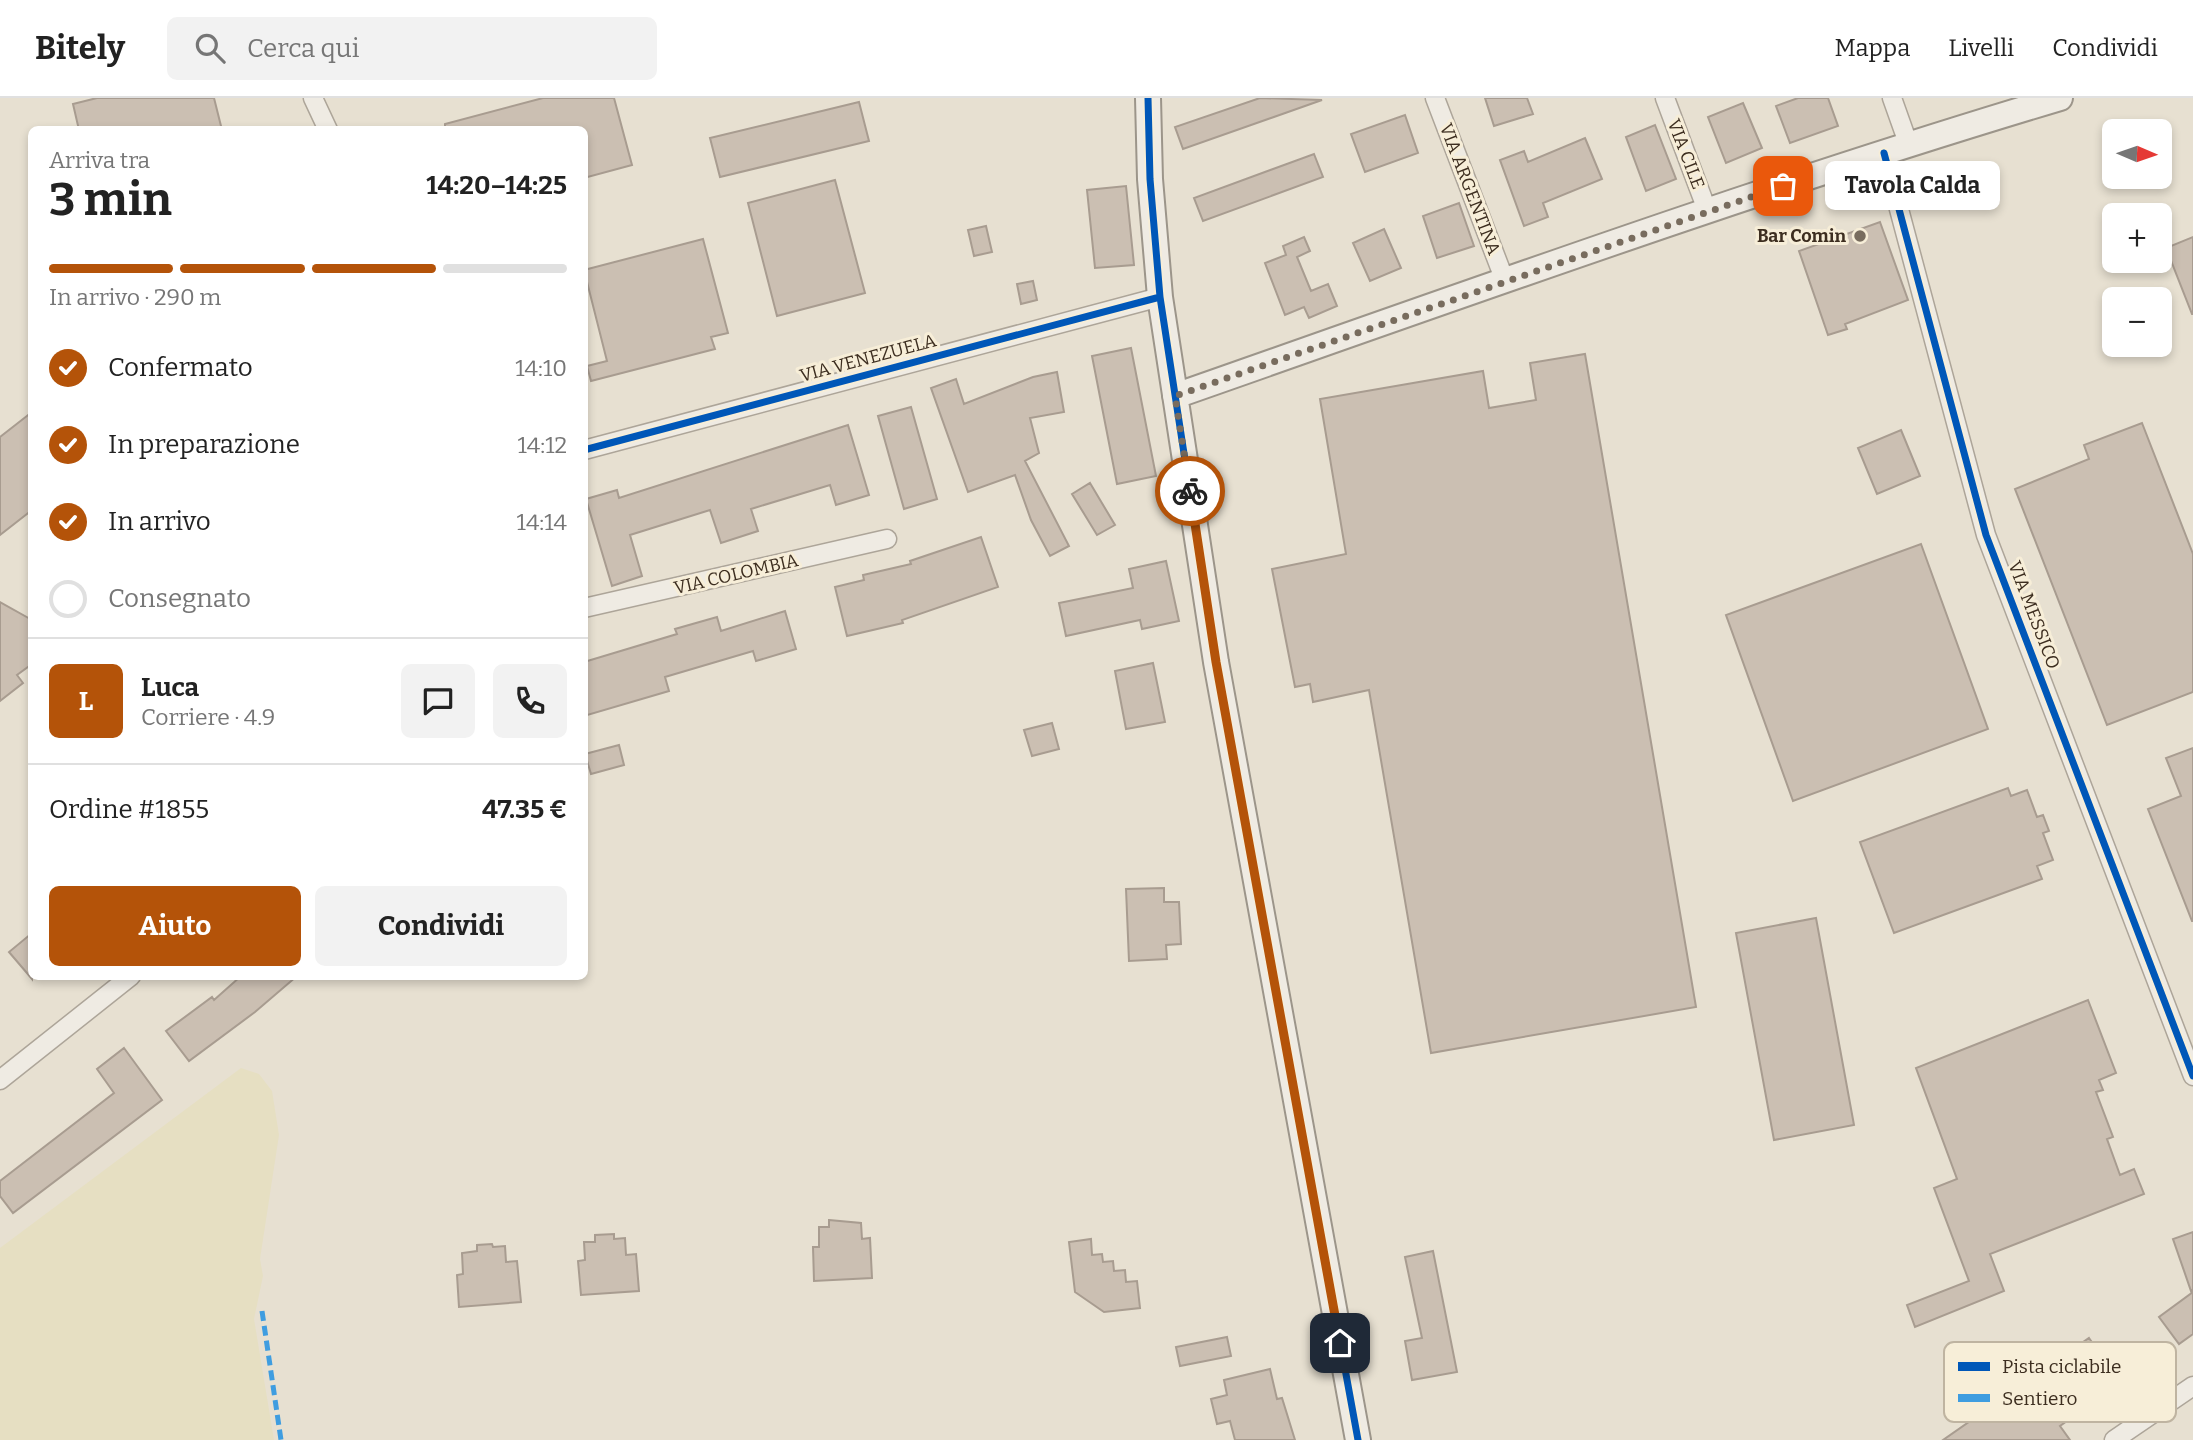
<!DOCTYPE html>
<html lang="it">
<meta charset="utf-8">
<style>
:root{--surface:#fff;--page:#f2f2f2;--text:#222;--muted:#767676;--line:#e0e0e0;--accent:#b45309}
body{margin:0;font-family:Bitter,serif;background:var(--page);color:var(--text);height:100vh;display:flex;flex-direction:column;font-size:26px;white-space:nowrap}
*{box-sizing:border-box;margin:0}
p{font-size:23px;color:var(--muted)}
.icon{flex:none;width:38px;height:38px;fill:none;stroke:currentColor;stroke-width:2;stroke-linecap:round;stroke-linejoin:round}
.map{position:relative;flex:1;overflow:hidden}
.side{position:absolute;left:28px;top:28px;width:560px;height:854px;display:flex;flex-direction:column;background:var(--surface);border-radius:10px;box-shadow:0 4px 10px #0003}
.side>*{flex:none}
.needle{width:46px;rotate:92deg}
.fabs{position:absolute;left:2102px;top:21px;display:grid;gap:14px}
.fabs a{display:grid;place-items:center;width:70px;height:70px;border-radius:10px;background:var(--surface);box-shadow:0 4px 10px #0003;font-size:35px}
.pin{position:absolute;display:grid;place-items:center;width:60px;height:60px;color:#fff;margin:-30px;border-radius:14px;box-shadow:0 4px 10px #0006}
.courier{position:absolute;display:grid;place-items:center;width:70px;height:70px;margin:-35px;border:5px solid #b45309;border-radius:50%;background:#fff;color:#222;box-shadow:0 2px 9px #0007}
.bubble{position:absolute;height:49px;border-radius:10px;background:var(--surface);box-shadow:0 4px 10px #0003;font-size:23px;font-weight:700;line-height:49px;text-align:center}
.overview em{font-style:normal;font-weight:700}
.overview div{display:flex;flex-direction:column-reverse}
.overview{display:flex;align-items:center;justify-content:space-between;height:119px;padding:0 21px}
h1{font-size:46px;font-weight:700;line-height:52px}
.bar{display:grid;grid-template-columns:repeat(4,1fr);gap:10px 7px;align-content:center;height:84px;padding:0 21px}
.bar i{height:9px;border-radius:5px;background:var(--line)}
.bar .active{background:var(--accent)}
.bar p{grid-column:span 4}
.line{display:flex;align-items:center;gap:18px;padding:0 21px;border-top:2px solid var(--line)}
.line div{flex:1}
.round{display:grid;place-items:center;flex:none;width:74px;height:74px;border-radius:10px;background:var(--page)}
ol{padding:0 21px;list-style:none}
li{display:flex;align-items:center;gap:21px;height:77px}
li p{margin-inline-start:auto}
li .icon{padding:7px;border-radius:50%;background:var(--accent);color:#fff;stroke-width:4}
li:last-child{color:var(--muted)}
li i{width:38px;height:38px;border:4px solid var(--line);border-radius:50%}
.button{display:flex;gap:14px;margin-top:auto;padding:14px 21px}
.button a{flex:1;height:80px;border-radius:10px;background:var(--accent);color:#fff;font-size:28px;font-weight:700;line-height:80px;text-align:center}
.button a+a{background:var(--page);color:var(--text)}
header{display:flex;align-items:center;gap:42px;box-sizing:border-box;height:98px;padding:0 35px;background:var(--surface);border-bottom:2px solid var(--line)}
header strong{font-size:33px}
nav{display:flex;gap:38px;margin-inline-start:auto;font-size:24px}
.search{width:490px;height:63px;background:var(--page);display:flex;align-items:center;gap:18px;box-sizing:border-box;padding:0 24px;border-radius:10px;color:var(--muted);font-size:26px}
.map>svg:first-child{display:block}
</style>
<header>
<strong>Bitely</strong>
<div class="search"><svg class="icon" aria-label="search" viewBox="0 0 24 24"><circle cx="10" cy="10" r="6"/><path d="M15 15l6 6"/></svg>Cerca qui</div>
<nav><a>Mappa</a><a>Livelli</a><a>Condividi</a></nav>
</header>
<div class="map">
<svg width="2193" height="1342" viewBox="0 0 2193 1342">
<rect width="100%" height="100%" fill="#e7e0d1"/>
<path fill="#e6dfc2" d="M241,970L259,976L272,993L279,1037L260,1161L263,1178L254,1221L274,1342H0V1150Z"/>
<path fill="#cbbfb2" stroke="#a89c90" stroke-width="2" d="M97,0H214L222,32H79L73,6Z
M543,0H614L632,67L584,80V32H445V26Z
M1260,0L1322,2L1183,51L1175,29Z
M1485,0H1527L1533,16L1494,28Z
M1798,0H1828L1838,28L1790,45L1776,8Z
M859,4L869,43L720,79L710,40Z
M1743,5L1762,50L1726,65L1708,19Z
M1405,17L1418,55L1365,74L1351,36Z
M1655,27L1676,81L1646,93L1626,39Z
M1585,40L1602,81L1543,105L1548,119L1524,128L1500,62L1524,53L1528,64Z
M1314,56L1323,79L1203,123L1194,100Z
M835,82L865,195L777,218L748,105Z
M1126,88L1134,167L1095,170L1087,92Z
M1459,105L1474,148L1437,160L1423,118Z
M1880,124L1908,202L1845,226L1847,231L1828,237L1799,153Z
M986,128L992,154L974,158L968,132Z
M1384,131L1401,170L1370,183L1353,145Z
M1304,139L1310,153L1297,159L1311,193L1328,186L1337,208L1309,220L1304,209L1285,217L1265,165L1286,157L1283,148Z
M2193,139V216H2192L2166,150Z
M703,141L728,235L711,239L715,251L591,283L587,268L607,263L584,172Z
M1033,183L1037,202L1021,206L1017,186Z
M1131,250L1156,378L1117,386L1092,258Z
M1585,256L1696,909L1431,955L1369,592L1313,604L1310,586L1295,589L1272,471L1346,456L1320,301L1483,273L1489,310L1536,302L1530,265Z
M1057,274L1064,314L1030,320L1039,355L1025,363L1069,448L1050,458L1031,422L1015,377L968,394L931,290L956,281L964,306L1033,279Z
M911,309L937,401L904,411L878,318Z
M32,314V412L0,437V339Z
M2142,325L2193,456V594L2107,627L2015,391L2089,361L2084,347Z
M848,327L869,397L836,407L830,387L751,411L758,433L721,445L710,412L630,437L642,478L612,488L586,401L617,392L619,400Z
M1901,332L1920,378L1877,396L1858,350Z
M1090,385L1115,427L1097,437L1072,396Z
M981,439L998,489L902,522L903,525L847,538L835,489L864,482L863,477L911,466L910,463Z
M1921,446L1988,631L1793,703L1726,517Z
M1166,463L1179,523L1142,531L1140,522L1066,538L1059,505L1133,490L1129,471Z
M0,504L32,522V566L17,577L23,585L0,603Z
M785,513L796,551L756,563L753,553L665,579L669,593L584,618V564L677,536L675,531L717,519L721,533Z
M1153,565L1165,624L1126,631L1115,573Z
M1052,625L1059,651L1032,658L1024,632Z
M619,647L624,667L591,676L585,656Z
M2193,650V823H2192L2148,711L2181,698L2166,660Z
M2008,690L2011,698L2027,692L2037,719L2043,717L2049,733L2043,735L2053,762L2037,768L2042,781L1894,835L1860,744Z
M1164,790V804H1179L1181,846L1166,847L1167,861L1129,863L1126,791Z
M1816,820L1854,1027L1774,1042L1736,835Z
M32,835V881L9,854Z
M241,878H297L255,914L189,963L166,933L212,899L214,902Z
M2088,902L2116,975L2099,982L2103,992L2096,994L2113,1039L2107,1041L2120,1077L2134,1071L2144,1096L1990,1156L2004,1193L1915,1229L1907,1207L1969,1183L1934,1090L1957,1081L1916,970Z
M124,950L162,1002L13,1115L0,1098V1083L114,995L97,971Z
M829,1122L861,1125L862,1141L870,1140L872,1180L814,1183L813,1149H819V1129H829Z
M2193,1134V1192L2191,1193L2173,1141Z
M614,1136V1141L625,1140L626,1157L636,1156L639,1193L581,1197L578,1163L585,1162L584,1144H595V1137Z
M1091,1141L1092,1157L1102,1156L1103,1164L1113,1163L1114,1173L1125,1172L1126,1184L1137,1183L1140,1210L1104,1214L1075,1194L1069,1144Z
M492,1146L493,1149L505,1148L506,1164L517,1163L521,1204L459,1209L457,1177L463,1176L462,1155L477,1153V1147Z
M1433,1153L1457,1274L1412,1282L1405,1243L1422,1240L1405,1159Z
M2193,1194V1236L2179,1246L2159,1219Z
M1227,1239L1231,1258L1180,1268L1176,1249Z
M2089,1240L2121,1285L2060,1328L2070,1342H1943Z
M1270,1271L1277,1301L1282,1300L1295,1342H1235L1230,1323L1217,1326L1211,1301L1227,1297L1224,1282Z"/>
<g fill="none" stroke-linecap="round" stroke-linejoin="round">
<defs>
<path id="street" d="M313,0L328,32
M1435,0L1505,183
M1665,0L1707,112
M1892,0L1908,45
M1884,55L1986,437L2193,978
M584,352L1160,199
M584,510L887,441
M0,982L131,878
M2114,1342L2193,1288"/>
<path id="secondary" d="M1148,0L1150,81L1160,199L1216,564L1358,1342
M1175,298C1469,195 1762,89 2060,0"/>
</defs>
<use href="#street" stroke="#ada599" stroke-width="21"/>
<use href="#secondary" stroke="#9c958a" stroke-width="28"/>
<use href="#street" stroke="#efebe3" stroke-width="18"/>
<use href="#secondary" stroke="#efebe3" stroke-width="24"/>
<path stroke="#3f9de0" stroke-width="5" stroke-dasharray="10 5" stroke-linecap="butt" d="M262,1213L281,1342"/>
<defs>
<path id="cycleway" d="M1148,0L1150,81L1160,199L1216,564L1358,1342
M1884,55L1986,437L2193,978
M584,352L1160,199"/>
</defs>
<use href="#cycleway" stroke="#f7eed8" stroke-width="11"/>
<use href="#cycleway" stroke="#0057b8" stroke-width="7"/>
</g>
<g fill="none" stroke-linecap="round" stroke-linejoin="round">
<path stroke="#786c5e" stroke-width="7" stroke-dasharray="0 12.6" d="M1190,393L1175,298L1783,88"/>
<path stroke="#b45309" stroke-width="9" d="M1190,393L1216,564L1340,1245"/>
</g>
<circle fill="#786c5e" stroke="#f7eed8" stroke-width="2.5" cx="1860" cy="138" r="7"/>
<g text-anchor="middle" stroke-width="6" stroke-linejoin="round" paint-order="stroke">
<g font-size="18" fill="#3d2e20" stroke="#f7eed8">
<text transform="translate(1686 56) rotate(69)" y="6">VIA CILE</text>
<text transform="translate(1470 91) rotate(69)" y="6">VIA ARGENTINA</text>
<text transform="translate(868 260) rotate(-15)" y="6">VIA VENEZUELA</text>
<text transform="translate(736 476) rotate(-13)" y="6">VIA COLOMBIA</text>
<text transform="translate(2034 517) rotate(69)" y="6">VIA MESSICO</text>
</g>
<g font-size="18" font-weight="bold" fill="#3d2e20" stroke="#f7eed8" text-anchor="end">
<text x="1846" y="144">Bar Comin</text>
</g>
</g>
<rect x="1944" y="1244" width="232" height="80" rx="10" fill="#f7eed8" stroke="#bfb4a1" stroke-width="2"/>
<rect x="1958" y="1264" width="32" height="9" fill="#0057b8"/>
<rect x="1958" y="1296" width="32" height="8" fill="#3f9de0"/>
<g font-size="19" fill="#3d2e20">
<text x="2002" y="1275">Pista ciclabile</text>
<text x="2002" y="1307">Sentiero</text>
</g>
</svg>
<div class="fabs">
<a><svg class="needle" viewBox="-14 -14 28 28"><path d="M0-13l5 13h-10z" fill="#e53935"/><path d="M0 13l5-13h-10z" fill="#767676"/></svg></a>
<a>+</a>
<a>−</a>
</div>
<div class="pin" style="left:1783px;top:88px;background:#ea580c"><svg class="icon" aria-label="bag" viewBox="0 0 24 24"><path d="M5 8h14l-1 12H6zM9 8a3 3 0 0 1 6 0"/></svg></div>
<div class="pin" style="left:1340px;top:1245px;background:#1f2937"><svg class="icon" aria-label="home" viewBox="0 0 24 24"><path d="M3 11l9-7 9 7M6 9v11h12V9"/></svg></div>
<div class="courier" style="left:1190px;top:393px"><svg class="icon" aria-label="bike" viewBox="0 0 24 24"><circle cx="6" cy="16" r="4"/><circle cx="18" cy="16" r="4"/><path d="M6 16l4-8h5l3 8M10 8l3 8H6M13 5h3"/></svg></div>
<div class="bubble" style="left:1825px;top:63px;width:175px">Tavola Calda</div>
<section class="side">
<div class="overview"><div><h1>3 min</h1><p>Arriva tra</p></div><em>14:20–14:25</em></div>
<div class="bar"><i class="active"></i><i class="active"></i><i class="active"></i><i></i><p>In arrivo · 290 m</p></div>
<ol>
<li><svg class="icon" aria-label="check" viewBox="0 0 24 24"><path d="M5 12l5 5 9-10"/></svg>Confermato<p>14:10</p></li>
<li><svg class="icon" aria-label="check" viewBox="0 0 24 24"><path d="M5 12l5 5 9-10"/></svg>In preparazione<p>14:12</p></li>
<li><svg class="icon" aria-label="check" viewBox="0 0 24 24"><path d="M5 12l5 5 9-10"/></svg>In arrivo<p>14:14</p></li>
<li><i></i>Consegnato</li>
</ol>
<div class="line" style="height:126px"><b class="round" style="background:var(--accent);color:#fff">L</b><div><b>Luca</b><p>Corriere · 4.9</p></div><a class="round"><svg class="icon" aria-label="chat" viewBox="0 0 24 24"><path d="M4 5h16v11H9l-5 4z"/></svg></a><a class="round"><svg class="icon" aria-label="phone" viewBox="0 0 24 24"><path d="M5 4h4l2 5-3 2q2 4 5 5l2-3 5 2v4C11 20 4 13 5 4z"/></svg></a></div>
<div class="line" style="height:91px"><div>Ordine #1855</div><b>47.35 €</b></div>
<div class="button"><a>Aiuto</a><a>Condividi</a></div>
</section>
</div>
